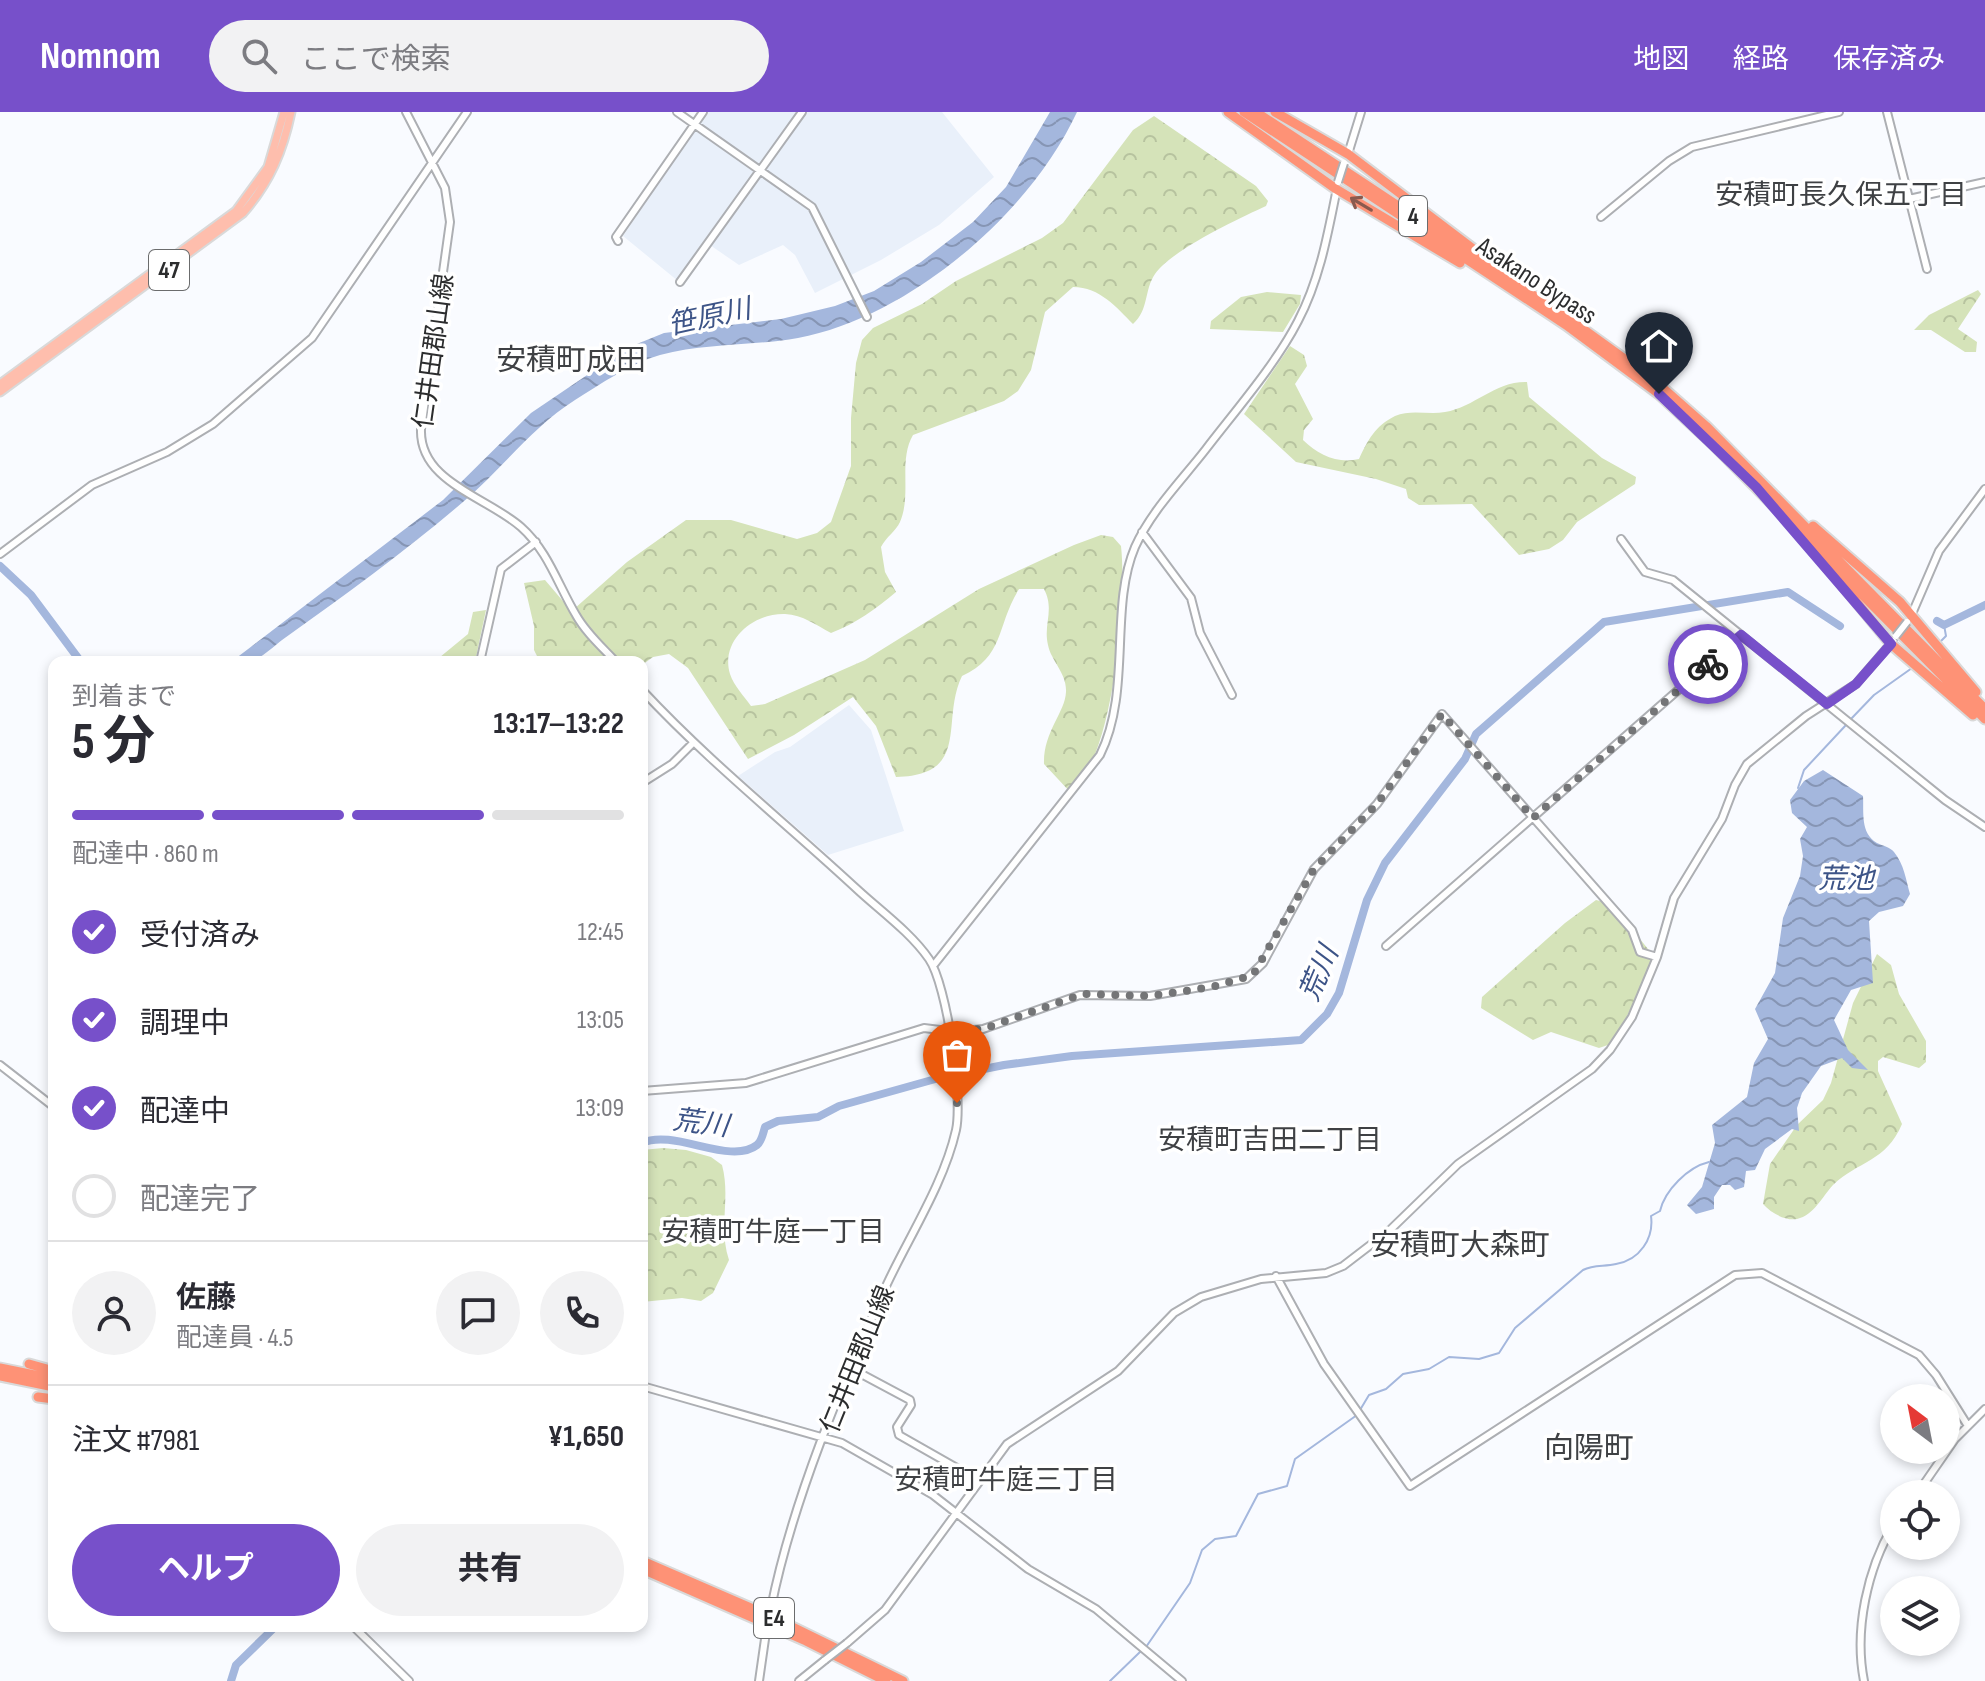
<!DOCTYPE html>
<html lang="ja">
<meta charset="utf-8">
<style>
:root{--surface:#fff;--page:#f2f2f3;--text:#2b2b33;--muted:#7c7c81;--line:#e1e1e2;--accent:#7750ca}
body{margin:0;font-family:"Sofia Sans Condensed","Noto Sans JP",sans-serif;background:var(--page);color:var(--text);height:100vh;display:flex;flex-direction:column;font-size:30px;white-space:nowrap}
*{box-sizing:border-box;margin:0}
p{font-size:26px;color:var(--muted)}
.icon{flex:none;width:44px;height:44px;fill:none;stroke:currentColor;stroke-width:2;stroke-linecap:round;stroke-linejoin:round}
.map{position:relative;flex:1;overflow:hidden}
.sheet{position:absolute;left:48px;top:544px;width:600px;height:976px;display:flex;flex-direction:column;background:var(--surface);border-radius:16px;box-shadow:0 4px 12px #0003}
.sheet>*{flex:none}
.needle{width:52px;rotate:328deg}
.controls{position:absolute;left:1880px;top:1272px;display:grid;gap:16px}
.controls a{display:grid;place-items:center;width:80px;height:80px;border-radius:50%;background:var(--surface);box-shadow:0 4px 12px #0003;font-size:40px}
.pin{position:absolute;display:grid;place-items:center;width:68px;height:68px;color:#fff;margin:-82px -34px;border-radius:50% 50% 50% 0;rotate:-45deg;box-shadow:0 0 8px #0007}
.pin .icon{rotate:45deg}
.courier{position:absolute;display:grid;place-items:center;width:80px;height:80px;margin:-40px;border:6px solid #7750ca;border-radius:50%;background:#fff;color:#222;box-shadow:0 2px 10px #0007}
.head em{font-style:normal;font-weight:700}
.head div{display:flex;flex-direction:column-reverse}
.head{display:flex;align-items:center;justify-content:space-between;height:136px;padding:0 24px}
h1{font-size:52px;font-weight:700;line-height:60px}
.bar{display:grid;grid-template-columns:repeat(4,1fr);gap:12px 8px;align-content:center;height:96px;padding:0 24px}
.bar i{height:10px;border-radius:6px;background:var(--line)}
.bar .current{background:var(--accent)}
.bar p{grid-column:span 4}
.line{display:flex;align-items:center;gap:20px;padding:0 24px;border-top:2px solid var(--line)}
.line div{flex:1}
.round{display:grid;place-items:center;flex:none;width:84px;height:84px;border-radius:42px;background:var(--page)}
ol{padding:0 24px;list-style:none}
li{display:flex;align-items:center;gap:24px;height:88px}
li p{margin-inline-start:auto}
li .icon{padding:8px;border-radius:50%;background:var(--accent);color:#fff;stroke-width:4}
li:last-child{color:var(--muted)}
li i{width:44px;height:44px;border:4px solid var(--line);border-radius:50%}
.cta{display:flex;gap:16px;margin-top:auto;padding:16px 24px}
.cta a{flex:1;height:92px;border-radius:48px;background:var(--accent);color:#fff;font-size:32px;font-weight:700;line-height:92px;text-align:center}
.cta a+a{background:var(--page);color:var(--text)}
header{display:flex;align-items:center;gap:48px;box-sizing:border-box;height:112px;padding:0 40px;background:var(--accent);color:#fff}
header strong{font-size:38px}
nav{display:flex;gap:44px;margin-inline-start:auto;font-size:28px}
.search{width:560px;height:72px;background:var(--page);display:flex;align-items:center;gap:20px;box-sizing:border-box;padding:0 28px;border-radius:44px;color:var(--muted);font-size:30px}
.map>svg:first-child{display:block}
</style>
<header>
<strong>Nomnom</strong>
<div class="search"><svg class="icon" aria-label="search" viewBox="0 0 24 24"><circle cx="10" cy="10" r="6"/><path d="M15 15l6 6"/></svg>ここで検索</div>
<nav><a>地図</a><a>経路</a><a>保存済み</a></nav>
</header>
<div class="map">
<svg width="1985" height="1569" viewBox="0 0 1985 1569">
<defs>
<pattern id="forest-crowns" width="20" height="18" patternUnits="userSpaceOnUse" patternTransform="scale(2)"><rect width="20" height="18" fill="#d5e3b9"/><path d="M2 6a3 3 0 1 1 6 0M12 15a3 3 0 1 1 6 0" fill="none" stroke="#b7c39f"/></pattern>
<pattern id="water-waves" width="16" height="10" patternUnits="userSpaceOnUse" patternTransform="scale(2)"><rect width="16" height="10" fill="#a4b7dd"/><path d="M0 5q4-4 8 0t8 0" fill="none" stroke="#8695b4"/></pattern>
</defs>
<rect width="100%" height="100%" fill="#f9fbff"/>
<path fill="#e9f0fa" d="M706,0H942L994,65L939,113L881,148L815,181L795,143L783,133L739,153L710,133L678,169L623,124Z
M849,593L871,618L904,719L828,743L738,664L775,640L790,635Z"/>
<path fill="url(#forest-crowns)" d="M1154,4L1256,74L1268,89L1266,94C1238,107 1173,137 1155,162C1144,178 1149,198 1133,212C1117,196 1100,175 1073,175L1045,200L1031,258L1018,279L1004,289L913,323C898,349 912,382 900,410C896,419 886,425 881,435L885,460L896,480C876,497 855,512 831,521C816,513 803,503 785,502C753,501 720,529 730,562C734,574 744,584 751,594L765,592L865,548L979,477L1074,433L1101,423L1113,425L1121,434C1127,487 1114,646 1071,681L1044,652C1043,620 1065,601 1066,580C1067,561 1051,549 1048,533C1043,512 1055,498 1044,477H1019C996,514 1005,544 962,564C940,609 972,663 896,665L876,614L853,585L794,623L748,647L688,556L669,542L653,545L642,553V550H540L534,538V514L524,471L545,468L568,495L574,497L627,450L686,408H731L797,427L817,421L831,410L851,354V306L856,251L862,228L873,216L922,192L956,169L1042,126L1063,111L1133,18Z
M1978,178L1981,182L1958,217L1977,230L1976,240H1965L1931,218H1914L1929,203Z
M1267,180L1301,183L1300,192L1283,220L1210,217L1211,209L1241,185Z
M1290,234L1304,243L1307,254L1295,272L1313,307L1304,318L1303,328C1318,343 1338,352 1359,347C1368,328 1375,314 1395,304C1411,297 1428,303 1445,300C1475,295 1495,269 1527,270L1529,285L1602,346L1636,365L1635,372L1577,410L1563,428L1549,437L1519,443L1472,392L1419,393L1408,386L1406,377L1376,367L1296,350L1244,302Z
M486,498L475,550H434L468,522L473,500Z
M1596,788L1612,792L1652,842L1647,863L1614,931L1599,936L1551,920L1533,928L1481,896L1482,885L1565,811Z
M1877,842L1891,853L1899,882L1926,929V950L1919,956L1883,945L1878,949V959L1902,1012C1886,1050 1858,1049 1833,1073C1822,1085 1814,1103 1797,1107C1785,1109 1771,1101 1763,1092L1770,1052L1797,1013L1823,988L1831,971L1853,891Z
M663,1036L686,1038L711,1045L722,1053C731,1086 718,1115 729,1148L713,1181L701,1189L682,1186L642,1190V1038Z"/>
<path fill="url(#water-waves)" d="M1050,0H1077C1030,102 909,205 798,226C753,234 705,231 660,243C629,252 601,272 575,288C532,315 501,358 463,390C408,437 348,481 289,523C278,530 263,546 250,550C245,551 237,550 231,550L443,388L531,301L627,236L664,221L781,207L835,194L874,179L921,150L973,110L1006,75Z
M1823,658L1863,684C1864,700 1860,721 1877,731C1883,734 1890,735 1894,740C1904,752 1906,768 1910,782L1903,794L1879,800L1869,809L1873,871L1851,878L1834,908L1848,938L1868,958L1852,956L1842,946L1821,954L1802,981L1797,996L1799,1019L1792,1017L1765,1037L1755,1058L1746,1059L1744,1075L1735,1078L1730,1073H1722L1714,1085V1097L1696,1102L1687,1093L1702,1075L1715,1031L1712,1013L1747,985L1754,951L1768,927L1755,897L1775,861L1783,806L1800,764L1803,744L1800,727L1807,715L1792,701L1790,688L1804,669Z"/>
<g fill="none" stroke-linecap="round" stroke-linejoin="round">
<path stroke="#a4b7dd" stroke-width="2" d="M1940,530L1946,524L1944,513
M1850,608L1874,583L1912,556
M1798,676L1804,658L1846,613
M1360,1298L1369,1283L1386,1277L1403,1262L1429,1257L1449,1245L1479,1247L1499,1241L1515,1216L1583,1158C1594,1152 1604,1155 1616,1152C1640,1148 1654,1126 1651,1104L1660,1099C1665,1078 1688,1055 1709,1050
M1146,1535L1190,1471L1202,1438L1215,1427L1236,1424L1258,1382L1287,1374L1295,1347L1357,1303
M1110,1569L1141,1539"/>
<path stroke="#a4b7dd" stroke-width="8" d="M0,454L31,483L81,550
M1937,509L1944,513L1985,493
M642,1031C674,1016 730,1054 757,1033C762,1029 763,1021 765,1015L778,1009L818,1005L839,994L939,966L1004,953L1072,944L1301,928L1327,902L1339,881L1367,788L1385,751L1465,647L1476,622L1604,510L1788,480L1840,514
M231,1569L236,1553L276,1514"/>
<defs>
<path id="secondary" d="M406,0L445,76L450,110L421,317C419,370 487,385 521,415C548,439 558,473 576,503C586,521 602,535 616,550
M677,0L812,95L867,205
M1887,0L1927,157
M1348,42L1361,0
M1909,87L1985,70
M1601,105L1669,49L1692,35L1839,0
M618,129L616,125L703,0
M680,170L802,0
M1142,420L1191,486L1200,521L1232,583
M1621,427L1645,460L1673,468L1945,688L1985,715
M0,442L92,373L167,340L213,312L312,226L467,0
M1911,504L1939,439L1985,377
M480,550L501,457L536,430
M642,578C710,651 787,712 859,779C882,800 911,821 929,847C947,873 963,986 956,1018C944,1071 910,1123 887,1172C842,1271 792,1390 771,1496
M642,671L672,652L692,632
M1386,834L1741,523
M933,854L1100,643C1132,579 1109,496 1135,435C1151,399 1182,368 1206,337C1236,298 1276,252 1298,209C1320,167 1328,121 1337,76
M0,953L54,995
M642,979L746,971L924,916L956,920L983,917L1080,883L1150,884L1246,867L1263,851L1314,757L1377,692L1442,602L1632,818L1640,840L1657,845
M1276,1164L1324,1252L1410,1374L1735,1163L1762,1161L1919,1243L1936,1263L1968,1314
M852,1257L910,1288L911,1293L897,1315L899,1323L980,1369
M642,1274L842,1331L933,1383L1028,1457L1096,1497L1182,1569
M1917,1382L1955,1327L1985,1297
M353,1514L409,1569
M847,1531L885,1498L1007,1332L1118,1259L1174,1201L1201,1185L1261,1167L1326,1161L1343,1154L1390,1118L1458,1052L1592,957L1610,938L1632,905L1657,845L1674,786L1722,707L1735,673L1747,652L1806,604L1856,572L1893,529
M759,1569L766,1520
M799,1569L825,1548
M1864,1569C1854,1518 1867,1457 1894,1412"/>
<path id="primary" d="M0,272L236,99L268,55L284,0
M0,280L243,101C270,70 283,39 291,0"/>
<path id="highway" d="M1228,0L1336,77L1460,151
M1244,0L1566,213L1659,282L1713,332L1985,607
M1256,0L1569,207L1655,269L1706,314L1985,597
M1275,0L1348,42L1476,139
M1813,414L1900,490L1976,580
M1827,454L1891,532L1973,603
M29,1252L54,1259
M0,1256L54,1267
M0,1264L54,1275
M38,1285L54,1287
M642,1449L772,1505L903,1569
M642,1457L806,1529L886,1569"/>
</defs>
<use href="#secondary" stroke="#adafb3" stroke-width="10"/>
<use href="#primary" stroke="#d9d9d9" stroke-width="11"/>
<use href="#highway" stroke="#d9d9d9" stroke-width="13"/>
<use href="#secondary" stroke="#fff" stroke-width="6"/>
<use href="#primary" stroke="#febead" stroke-width="7"/>
<use href="#highway" stroke="#fe9276" stroke-width="9"/>
<defs>
<path id="secondary-bridge" d="M1338,70L1344,51
M1896,524L1907,510
M766,1520L771,1496
M825,1548L847,1531"/>
</defs>
<use href="#secondary-bridge" stroke="#adafb3" stroke-width="10" stroke-linecap="butt"/>
<use href="#secondary-bridge" stroke="#fff" stroke-width="6"/>
</g>
<defs><path id="oneway-shaft" d="M-6 0H5M1.5-3L5.5 0L1.5 3" fill="none" stroke-width="1.6" stroke-linecap="round" stroke-linejoin="round" transform="scale(2)"/></defs>
<use stroke="#8a5a4e" href="#oneway-shaft" transform="translate(1361 92) rotate(-149)"/>
<g fill="none" stroke-linecap="round" stroke-linejoin="round">
<path stroke="#747577" stroke-width="8" stroke-dasharray="0 14.4" d="M957,991L949,919L983,917L1083,882L1150,884L1212,875L1253,863L1314,757L1377,692L1442,602L1533,706L1708,552"/>
<path stroke="#7750ca" stroke-width="10" d="M1659,282L1756,375L1891,532L1856,572L1827,592L1741,523L1708,552"/>
</g>
<g text-anchor="middle" stroke-width="7" stroke-linejoin="round" paint-order="stroke">
<g fill="#fff" stroke="#6b6c6d" stroke-width="2">
<rect x="1399" y="84" width="28" height="40" rx="6"/>
<rect x="149" y="138" width="40" height="40" rx="6"/>
<rect x="754" y="1486" width="40" height="40" rx="6"/>
</g>
<g font-size="24" font-weight="bold" fill="#2c2d2e">
<text x="1413" y="112">4</text>
<text x="169" y="166">47</text>
<text x="774" y="1514">E4</text>
</g>
<g font-size="26" fill="#2c2d2e" stroke="#fff">
<text transform="translate(1537 168) rotate(33)" y="9">Asakano Bypass</text>
<text transform="translate(433 239) rotate(-82)" y="9">仁井田郡山線</text>
<text transform="translate(857 1247) rotate(-68)" y="9">仁井田郡山線</text>
</g>
<g font-size="28" fill="#3f4144" stroke="#fff">
<text x="1841" y="92">安積町長久保五丁目</text>
<text x="1270" y="1037">安積町吉田二丁目</text>
<text x="773" y="1129">安積町牛庭一丁目</text>
<text x="1006" y="1377">安積町牛庭三丁目</text>
</g>
<g font-size="28" font-style="italic" fill="#3d5487" stroke="#fff">
<text transform="translate(709 204) rotate(-12)" y="10">笹原川</text>
<text x="1846" y="776">荒池</text>
<text transform="translate(1318 861) rotate(-67)" y="10">荒川</text>
<text transform="translate(701 1010) rotate(7)" y="10">荒川</text>
</g>
<g font-size="30" fill="#3f4144" stroke="#fff">
<text x="571" y="258">安積町成田</text>
<text x="1460" y="1143">安積町大森町</text>
<text x="1589" y="1346">向陽町</text>
</g>
</g>
</svg>
<div class="controls">
<a><svg class="needle" viewBox="-14 -14 28 28"><path d="M0-13l5 13h-10z" fill="#e53935"/><path d="M0 13l5-13h-10z" fill="#7c7c81"/></svg></a>
<a><svg class="icon" aria-label="locate" viewBox="0 0 24 24"><circle cx="12" cy="12" r="6"/><path d="M12 2v4M12 18v4M2 12h4M18 12h4"/></svg></a>
<a><svg class="icon" aria-label="layers" viewBox="0 0 24 24"><path d="M12 4l9 5-9 5-9-5zM3 14l9 5 9-5"/></svg></a>
</div>
<div class="pin" style="left:957px;top:991px;background:#ea580c"><svg class="icon" aria-label="bag" viewBox="0 0 24 24"><path d="M5 8h14l-1 12H6zM9 8a3 3 0 0 1 6 0"/></svg></div>
<div class="pin" style="left:1659px;top:282px;background:#1f2937"><svg class="icon" aria-label="home" viewBox="0 0 24 24"><path d="M3 11l9-7 9 7M6 9v11h12V9"/></svg></div>
<div class="courier" style="left:1708px;top:552px"><svg class="icon" aria-label="bike" viewBox="0 0 24 24"><circle cx="6" cy="16" r="4"/><circle cx="18" cy="16" r="4"/><path d="M6 16l4-8h5l3 8M10 8l3 8H6M13 5h3"/></svg></div>
<section class="sheet">
<div class="head"><div><h1>5 分</h1><p>到着まで</p></div><em>13:17–13:22</em></div>
<div class="bar"><i class="current"></i><i class="current"></i><i class="current"></i><i></i><p>配達中 · 860 m</p></div>
<ol>
<li><svg class="icon" aria-label="check" viewBox="0 0 24 24"><path d="M5 12l5 5 9-10"/></svg>受付済み<p>12:45</p></li>
<li><svg class="icon" aria-label="check" viewBox="0 0 24 24"><path d="M5 12l5 5 9-10"/></svg>調理中<p>13:05</p></li>
<li><svg class="icon" aria-label="check" viewBox="0 0 24 24"><path d="M5 12l5 5 9-10"/></svg>配達中<p>13:09</p></li>
<li><i></i>配達完了</li>
</ol>
<div class="line" style="height:144px"><a class="round"><svg class="icon" aria-label="person" viewBox="0 0 24 24"><circle cx="12" cy="8" r="4"/><path d="M4 21q1-7 8-7t8 7"/></svg></a><div><b>佐藤</b><p>配達員 · 4.5</p></div><a class="round"><svg class="icon" aria-label="chat" viewBox="0 0 24 24"><path d="M4 5h16v11H9l-5 4z"/></svg></a><a class="round"><svg class="icon" aria-label="phone" viewBox="0 0 24 24"><path d="M5 4h4l2 5-3 2q2 4 5 5l2-3 5 2v4C11 20 4 13 5 4z"/></svg></a></div>
<div class="line" style="height:104px"><div>注文 #7981</div><b>¥1,650</b></div>
<div class="cta"><a>ヘルプ</a><a>共有</a></div>
</section>
</div>
